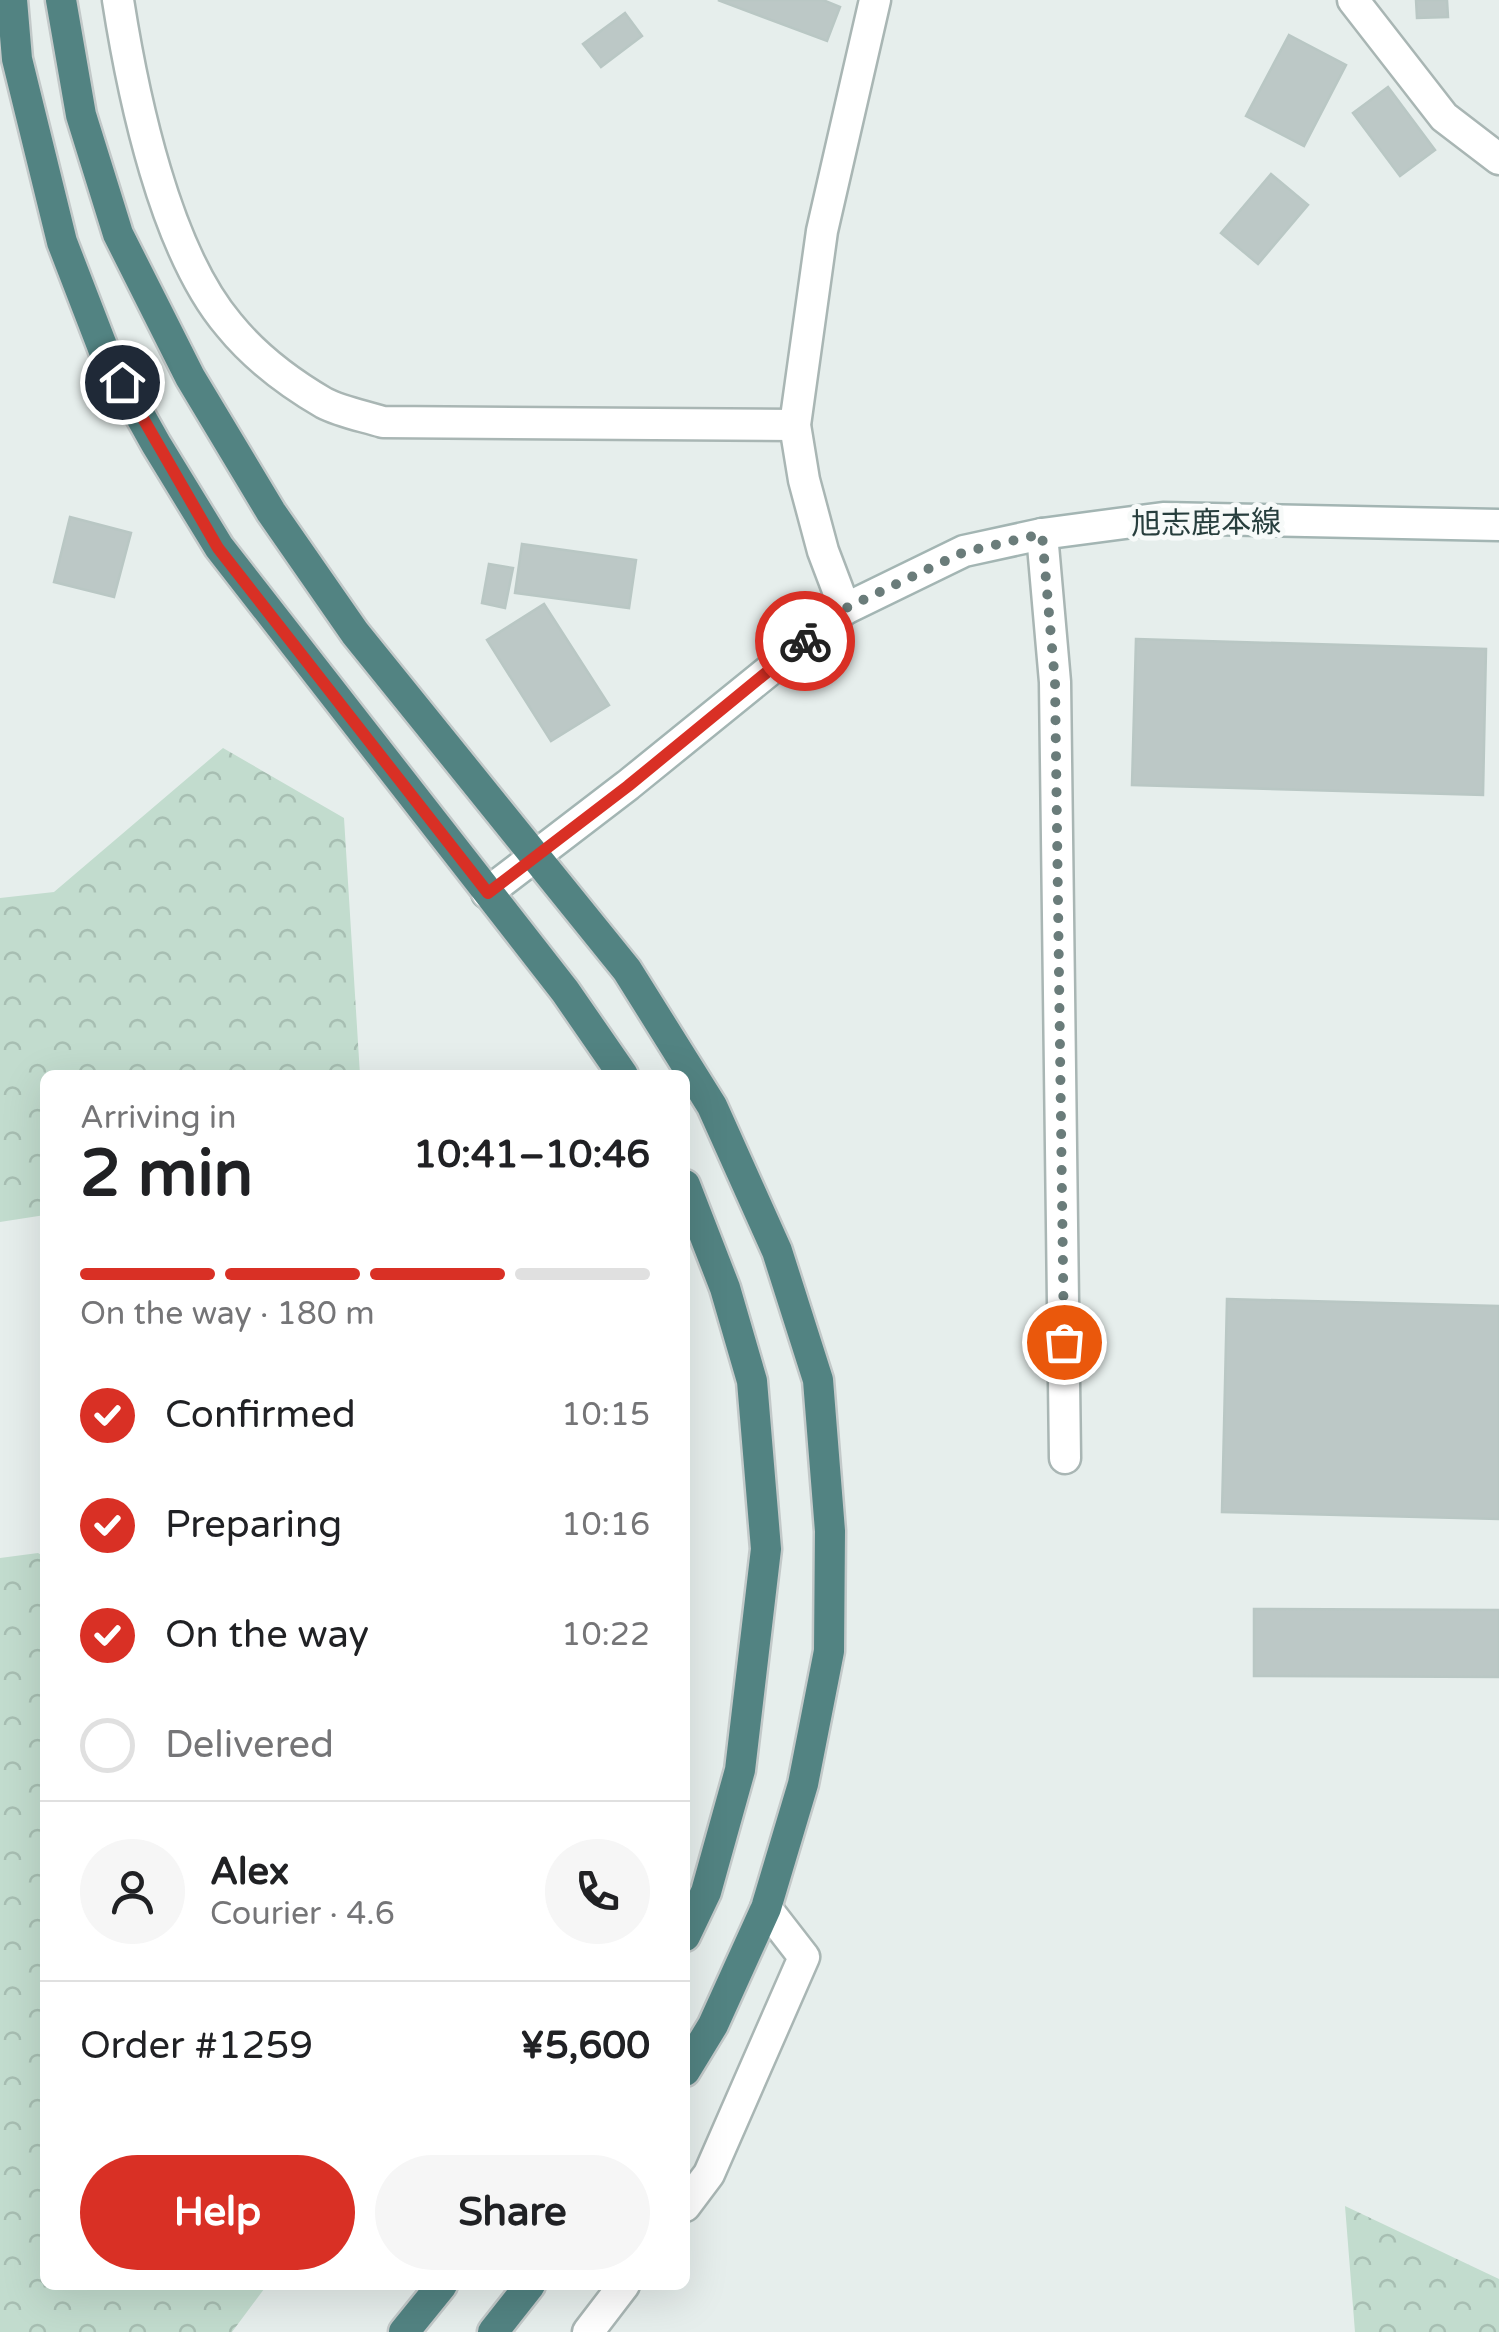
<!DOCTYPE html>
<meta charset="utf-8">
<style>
:root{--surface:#fff;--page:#f6f6f6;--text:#202124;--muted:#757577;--line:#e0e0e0;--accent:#d93025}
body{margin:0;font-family:"Varela Round","Noto Sans JP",sans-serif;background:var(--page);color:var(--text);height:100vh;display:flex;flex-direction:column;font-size:38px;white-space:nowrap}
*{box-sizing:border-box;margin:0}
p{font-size:32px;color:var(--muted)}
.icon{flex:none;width:55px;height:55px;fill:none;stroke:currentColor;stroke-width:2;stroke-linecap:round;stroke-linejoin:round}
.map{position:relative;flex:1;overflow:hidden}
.side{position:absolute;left:40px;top:1070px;width:650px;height:1220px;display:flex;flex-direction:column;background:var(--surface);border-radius:15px;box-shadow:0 10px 40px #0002}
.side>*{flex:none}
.pin{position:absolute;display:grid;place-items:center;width:85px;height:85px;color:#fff;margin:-42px;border:5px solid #fff;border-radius:50%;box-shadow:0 2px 10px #0007}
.courier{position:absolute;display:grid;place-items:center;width:100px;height:100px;margin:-50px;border:8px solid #d93025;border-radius:50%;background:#fff;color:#222;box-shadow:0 2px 12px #0007}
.headline em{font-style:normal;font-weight:700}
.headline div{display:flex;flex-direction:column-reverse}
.headline{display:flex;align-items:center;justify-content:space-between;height:170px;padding:0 40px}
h1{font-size:65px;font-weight:700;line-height:75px}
.bar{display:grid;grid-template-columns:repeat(4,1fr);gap:15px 10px;align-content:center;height:120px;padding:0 40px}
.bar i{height:12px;border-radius:8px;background:var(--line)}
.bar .on{background:var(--accent)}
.bar p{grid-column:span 4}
.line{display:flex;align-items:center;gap:25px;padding:0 40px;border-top:2px solid var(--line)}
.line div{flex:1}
.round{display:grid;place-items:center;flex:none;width:105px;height:105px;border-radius:52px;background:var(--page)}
ol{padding:0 40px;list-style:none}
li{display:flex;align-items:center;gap:30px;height:110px}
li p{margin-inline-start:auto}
li .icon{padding:10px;border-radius:50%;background:var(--accent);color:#fff;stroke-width:4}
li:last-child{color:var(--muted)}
li i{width:55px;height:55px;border:5px solid var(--line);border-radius:50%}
.action{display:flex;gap:20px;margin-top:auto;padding:20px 40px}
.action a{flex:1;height:115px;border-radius:60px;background:var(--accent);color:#fff;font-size:40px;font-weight:700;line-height:115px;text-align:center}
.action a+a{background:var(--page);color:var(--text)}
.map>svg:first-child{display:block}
</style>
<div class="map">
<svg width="1499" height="2332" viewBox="0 0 1499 2332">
<defs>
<pattern id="forest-crowns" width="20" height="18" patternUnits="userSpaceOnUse" patternTransform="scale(2.5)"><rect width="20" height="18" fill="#c2dcce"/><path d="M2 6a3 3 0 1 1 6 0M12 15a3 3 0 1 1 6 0" fill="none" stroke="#a7beb2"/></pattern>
</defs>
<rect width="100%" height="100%" fill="#e6eeec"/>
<path fill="url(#forest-crowns)" d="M223,748L344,818L360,1075H45V1215L0,1222V898L54,892Z
M38,1553L45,1557V2285H267L232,2332H0V1558Z
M1345,2206L1499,2279V2332H1355Z"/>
<path fill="#bcc8c6" stroke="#b9c7c4" stroke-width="2.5" d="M718,0H823L840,7L827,41Z
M1416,0H1447L1448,17L1417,18Z
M625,13L642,36L601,67L583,44Z
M1289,35L1346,65L1304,146L1246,116Z
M1388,87L1435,150L1400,176L1353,113Z
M1271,174L1308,205L1258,264L1221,233Z
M70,517L131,533L114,597L54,582Z
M522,544L636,560L629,608L515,593Z
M489,564L513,568L505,608L482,603Z
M544,604L609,705L551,741L487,640Z
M1136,639L1486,649L1483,795L1132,785Z
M1227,1299L1499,1306V1519L1222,1512Z
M1254,1609L1499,1610V1677L1254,1676Z"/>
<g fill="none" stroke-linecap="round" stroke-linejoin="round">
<defs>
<path id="minor" d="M118,0C133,96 165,250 229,325C255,357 288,382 324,403C341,412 364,416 383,422L795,425
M1353,0L1444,117L1499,159
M1042,534L1055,682L1065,1458
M685,2206L709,2174L804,1957L766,1908
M588,2332L624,2285"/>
<path id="tertiary" d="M845,609L823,551L804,480L795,425L822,231L875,0"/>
<path id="secondary" d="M487,893L628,785L845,609L964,551L1042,534L1163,518L1499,525"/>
<path id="trunk" d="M12,0L17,59L62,242L104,351L156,444L219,547L565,991L623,1075
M61,0L81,115L118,234L190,377L271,512L355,633L627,970L712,1106L777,1251L818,1380L830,1531L829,1651L803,1784L766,1908L713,2025L685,2071
M685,1185L725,1288L752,1381L766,1549L740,1770L706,1892L685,1936
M404,2332L442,2285
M493,2332L530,2285"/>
</defs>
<use href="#minor" stroke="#a9b6b4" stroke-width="35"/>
<use href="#tertiary" stroke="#a9b6b4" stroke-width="35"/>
<use href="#secondary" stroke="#a3b5b3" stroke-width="35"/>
<use href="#trunk" stroke="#c3c9c9" stroke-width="35"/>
<use href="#minor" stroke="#fff" stroke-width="30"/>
<use href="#tertiary" stroke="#fff" stroke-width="30"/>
<use href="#secondary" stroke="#fff" stroke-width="30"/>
<use href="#trunk" stroke="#528382" stroke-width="30"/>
</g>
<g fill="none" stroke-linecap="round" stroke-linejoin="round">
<path stroke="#6a7c7a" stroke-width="10" stroke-dasharray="0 18" d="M805,641L846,608L964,552L1042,534L1055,682L1064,1342"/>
<path stroke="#d93025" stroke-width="12" d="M122,382L218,548L488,893L628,786L805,641"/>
</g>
<g text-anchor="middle" stroke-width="10" stroke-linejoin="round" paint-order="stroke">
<g font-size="30" fill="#273e3d" stroke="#f7faf9">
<text transform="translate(1206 523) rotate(-1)" y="10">旭志鹿本線</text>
</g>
</g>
</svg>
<div class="pin" style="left:1064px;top:1342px;background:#ea580c"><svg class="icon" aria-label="bag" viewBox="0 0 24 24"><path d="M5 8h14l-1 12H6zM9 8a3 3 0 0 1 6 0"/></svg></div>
<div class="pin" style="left:122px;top:382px;background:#1f2937"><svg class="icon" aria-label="home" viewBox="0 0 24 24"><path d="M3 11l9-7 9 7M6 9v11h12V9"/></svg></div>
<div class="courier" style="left:805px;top:641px"><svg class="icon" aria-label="bike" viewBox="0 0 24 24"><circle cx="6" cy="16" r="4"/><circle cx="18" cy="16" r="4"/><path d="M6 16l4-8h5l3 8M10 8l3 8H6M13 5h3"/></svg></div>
<section class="side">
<div class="headline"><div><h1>2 min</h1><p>Arriving in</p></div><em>10:41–10:46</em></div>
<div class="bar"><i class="on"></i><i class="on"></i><i class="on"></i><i></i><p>On the way · 180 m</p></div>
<ol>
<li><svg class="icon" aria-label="check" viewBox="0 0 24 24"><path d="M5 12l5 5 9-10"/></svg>Confirmed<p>10:15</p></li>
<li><svg class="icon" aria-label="check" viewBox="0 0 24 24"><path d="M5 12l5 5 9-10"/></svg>Preparing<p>10:16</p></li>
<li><svg class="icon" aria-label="check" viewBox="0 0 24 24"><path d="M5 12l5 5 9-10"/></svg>On the way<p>10:22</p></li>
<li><i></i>Delivered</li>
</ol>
<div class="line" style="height:180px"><a class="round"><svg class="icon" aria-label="person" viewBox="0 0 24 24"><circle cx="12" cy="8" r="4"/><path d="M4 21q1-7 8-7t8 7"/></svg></a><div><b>Alex</b><p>Courier · 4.6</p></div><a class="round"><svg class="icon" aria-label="phone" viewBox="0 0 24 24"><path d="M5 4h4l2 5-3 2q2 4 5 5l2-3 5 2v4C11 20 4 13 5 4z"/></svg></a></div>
<div class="line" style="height:130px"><div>Order #1259</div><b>¥5,600</b></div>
<div class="action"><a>Help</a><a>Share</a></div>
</section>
</div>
